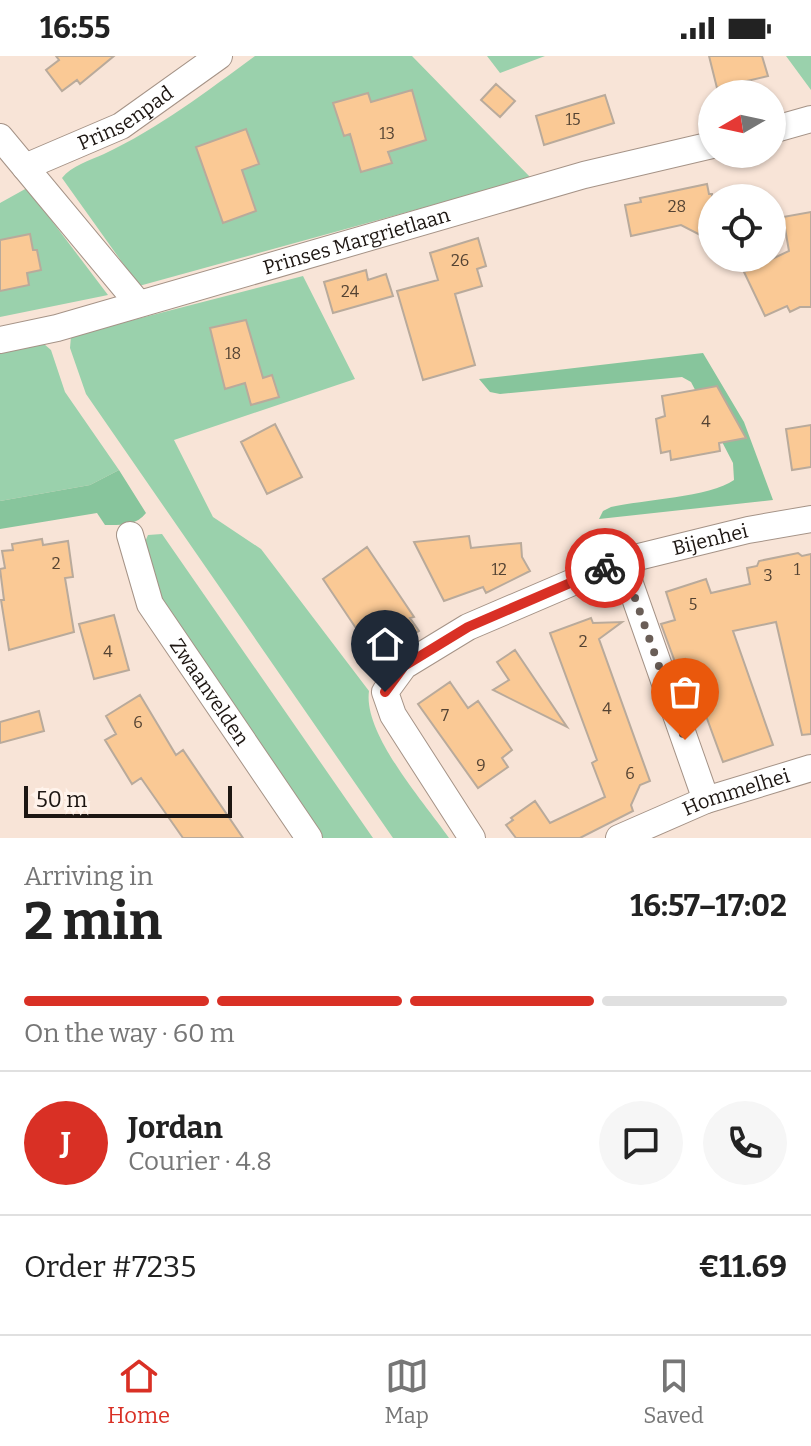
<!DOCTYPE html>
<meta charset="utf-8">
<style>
:root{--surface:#fff;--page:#f6f6f6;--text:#222;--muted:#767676;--line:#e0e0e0;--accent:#d93025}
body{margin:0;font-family:Bitter,serif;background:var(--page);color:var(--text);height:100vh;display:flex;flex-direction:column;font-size:30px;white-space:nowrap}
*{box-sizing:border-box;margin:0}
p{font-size:26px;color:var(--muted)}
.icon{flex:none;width:44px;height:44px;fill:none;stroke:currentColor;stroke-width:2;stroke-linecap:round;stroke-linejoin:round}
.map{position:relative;height:782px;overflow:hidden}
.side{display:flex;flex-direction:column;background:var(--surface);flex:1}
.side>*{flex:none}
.needle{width:52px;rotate:261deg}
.controls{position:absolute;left:698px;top:24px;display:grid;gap:16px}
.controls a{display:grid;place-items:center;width:88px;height:88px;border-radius:50%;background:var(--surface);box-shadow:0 2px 6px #0004;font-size:40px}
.scale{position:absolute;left:24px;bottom:20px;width:208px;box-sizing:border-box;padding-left:8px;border:4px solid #1d1612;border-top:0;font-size:22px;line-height:28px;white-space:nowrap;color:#1d1612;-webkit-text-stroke:6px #fff3eb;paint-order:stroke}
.pin{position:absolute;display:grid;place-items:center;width:68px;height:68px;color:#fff;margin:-82px -34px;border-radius:50% 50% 50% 0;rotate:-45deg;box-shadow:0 0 8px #0007}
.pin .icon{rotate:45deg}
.courier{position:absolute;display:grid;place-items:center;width:80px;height:80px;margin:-40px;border:6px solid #d93025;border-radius:50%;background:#fff;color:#222;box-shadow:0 2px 10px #0007}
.summary em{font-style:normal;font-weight:700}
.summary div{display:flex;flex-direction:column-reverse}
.summary{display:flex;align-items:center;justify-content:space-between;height:136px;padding:0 24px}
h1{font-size:52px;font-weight:700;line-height:60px}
.bar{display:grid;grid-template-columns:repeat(4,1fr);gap:12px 8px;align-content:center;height:96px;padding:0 24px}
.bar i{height:10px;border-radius:6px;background:var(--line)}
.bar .active{background:var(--accent)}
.bar p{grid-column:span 4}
.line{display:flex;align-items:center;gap:20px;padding:0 24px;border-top:2px solid var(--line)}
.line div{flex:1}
.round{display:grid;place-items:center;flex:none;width:84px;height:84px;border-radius:42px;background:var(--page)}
.status{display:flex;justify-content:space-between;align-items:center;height:56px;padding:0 40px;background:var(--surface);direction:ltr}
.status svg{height:22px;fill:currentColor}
.dock{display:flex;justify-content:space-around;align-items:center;height:112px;border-top:2px solid var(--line);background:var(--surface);font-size:22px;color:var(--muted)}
.dock a{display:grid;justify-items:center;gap:4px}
.dock .active{color:var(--accent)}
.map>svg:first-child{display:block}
</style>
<div class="status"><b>16:55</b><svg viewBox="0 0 49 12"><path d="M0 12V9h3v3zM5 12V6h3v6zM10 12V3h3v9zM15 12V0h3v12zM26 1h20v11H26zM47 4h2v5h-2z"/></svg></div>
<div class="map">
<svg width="811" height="782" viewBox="0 0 811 782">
<rect width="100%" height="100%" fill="#f8e4d7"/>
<path fill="#9ad1ac" d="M255,0H412L531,122L139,230L62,122C71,110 91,104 104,98C159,72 206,36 255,0Z
M487,0H545L500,17Z
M786,0H811V34Z
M27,132L108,239L0,261V147Z
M303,220L355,323L174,384L213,461L261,493L369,635C363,678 424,746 449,782H393L86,338L70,292L71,280Z
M44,288L51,294L65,336L119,414L90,429L0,445V293Z
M162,478L373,782H317L159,550L144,488L148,479Z"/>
<path fill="#87c59c" d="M703,297L744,366L773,444L599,463L603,455L611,451C642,444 710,441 734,424L733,407L691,326L682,321L500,338L490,336L479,323Z
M119,414L146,457C136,470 120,469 105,469L97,457L0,473V445L90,429Z"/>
<path fill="#fac995" stroke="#b9aa9b" stroke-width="2" d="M56,0H114L80,28L77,24L62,35L46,14L59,4Z
M709,0H762L768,20L717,32Z
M496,28L515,45L500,61L481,44Z
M412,34L426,84L388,96L392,107L361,116L350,78L344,80L333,47L368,37L371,46Z
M605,39L614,67L544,89L536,60Z
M246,73L259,108L242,114L256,155L223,167L196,91Z
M707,128L709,138H712V185L681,169L631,180L625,149L641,146L640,142Z
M811,156V251H800L790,256L787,250L765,260L744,216L789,195L783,161Z
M30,178L33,194H37L41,214L27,217L29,229L0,235V184Z
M478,182L486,210L477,213L482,230L455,238L475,309L423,324L397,235L438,224L430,197Z
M366,214L368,224L386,218L393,240L333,257L324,226Z
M246,264L263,322L272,319L279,341L251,349L245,327L225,333L210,272Z
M717,330L746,382L719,387L720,395L671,404L670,395L661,397L656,363L665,360L662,340Z
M275,368L302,421L267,438L241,386Z
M811,369V411L792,414L786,373Z
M469,480L471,492L521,487L522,501L530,515L486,537L483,531L444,545L414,486Z
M42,483L43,489L68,485L73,521L65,522L74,576L9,594L1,544H4L0,513L5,512L2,495L13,494L12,488Z
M367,491L414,561L410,562L419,575L376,602L323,523Z
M798,497L802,500L811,498V678L802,679L776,566L733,575L773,689L723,706L685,603L675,606L661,568L675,564L666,536L706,523L711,537L750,528L747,512L757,510L759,505Z
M114,559L129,614L94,623L79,568Z
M591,562L593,567L622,566L599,583L650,725L640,729L631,749L633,755L580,782H516L506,769L513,764L511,762L535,745L550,767L605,741L592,707L597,704L550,577Z
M515,594L567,671L493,634L509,624L497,606Z
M450,626L468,652L478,645L512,694L502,702L508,711L478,732L418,648Z
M140,639L176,699L183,694L243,782H183L141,722L132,728L105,684L116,678L106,660Z
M39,655L44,675L0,687V666Z"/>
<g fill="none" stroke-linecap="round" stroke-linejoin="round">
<defs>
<g id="street">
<path d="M772,74L811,63"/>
<path d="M0,81L138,247"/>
<path id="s1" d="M25,111L121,70L219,0"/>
<path id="s2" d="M0,284L57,272L584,119L712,89"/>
<path id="s3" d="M130,479L150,548L309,782"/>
<path d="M622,505L706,744"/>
<path id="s4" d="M472,782L393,659L385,636L404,610L468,571L622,505L748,474L811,463"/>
<path id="s5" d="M619,782L706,744L811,712"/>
</g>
</defs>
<use href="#street" stroke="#a59387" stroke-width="28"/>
<use href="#street" stroke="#fff" stroke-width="26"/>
</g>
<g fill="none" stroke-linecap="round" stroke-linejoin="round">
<path stroke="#6a5e57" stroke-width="8" stroke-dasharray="0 14.4" d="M605,512L622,505L685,684"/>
<path stroke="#d93025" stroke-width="10" d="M385,636L404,610L468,571L605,512"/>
</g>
<g text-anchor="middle" stroke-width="6" stroke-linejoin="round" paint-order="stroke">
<g font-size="16" fill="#544333">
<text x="573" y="69">15</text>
<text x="387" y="83">13</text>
<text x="677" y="156">28</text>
<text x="460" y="210">26</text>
<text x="350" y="241">24</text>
<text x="233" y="303">18</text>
<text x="706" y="371">4</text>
<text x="56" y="513">2</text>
<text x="499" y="519">12</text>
<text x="797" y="519">1</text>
<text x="768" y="525">3</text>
<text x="693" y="554">5</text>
<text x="583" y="591">2</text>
<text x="108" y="601">4</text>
<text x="607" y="658">4</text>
<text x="445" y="665">7</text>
<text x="138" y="672">6</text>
<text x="481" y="715">9</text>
<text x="630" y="723">6</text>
</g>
<g font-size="20" fill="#1d1612" stroke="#fff3eb">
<text dy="7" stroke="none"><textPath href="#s1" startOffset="112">Prinsenpad</textPath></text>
<text dy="7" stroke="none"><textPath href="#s2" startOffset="370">Prinses Margrietlaan</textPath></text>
<text dy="7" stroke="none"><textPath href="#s4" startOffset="536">Bijenhei</textPath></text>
<text dy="7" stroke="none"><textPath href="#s3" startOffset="178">Zwaanvelden</textPath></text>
<text dy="7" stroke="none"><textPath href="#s5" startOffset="126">Hommelhei</textPath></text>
</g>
</g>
</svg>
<div class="controls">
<a><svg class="needle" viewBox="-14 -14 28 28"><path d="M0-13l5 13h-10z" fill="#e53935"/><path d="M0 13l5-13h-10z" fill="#767676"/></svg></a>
<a><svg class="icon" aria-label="locate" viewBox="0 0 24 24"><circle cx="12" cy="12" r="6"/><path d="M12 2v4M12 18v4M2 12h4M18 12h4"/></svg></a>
</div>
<div class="scale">50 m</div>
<div class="pin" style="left:685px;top:684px;background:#ea580c"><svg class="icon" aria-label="bag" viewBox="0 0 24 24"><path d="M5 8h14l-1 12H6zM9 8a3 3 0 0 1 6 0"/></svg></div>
<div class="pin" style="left:385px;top:636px;background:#1f2937"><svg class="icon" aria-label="home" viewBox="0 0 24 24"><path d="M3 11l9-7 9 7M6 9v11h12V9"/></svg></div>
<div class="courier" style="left:605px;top:512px"><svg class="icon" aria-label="bike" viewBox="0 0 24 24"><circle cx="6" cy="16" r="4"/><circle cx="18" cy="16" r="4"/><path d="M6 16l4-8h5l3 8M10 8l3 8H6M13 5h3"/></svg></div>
</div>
<section class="side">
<div class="summary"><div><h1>2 min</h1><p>Arriving in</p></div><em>16:57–17:02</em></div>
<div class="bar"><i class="active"></i><i class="active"></i><i class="active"></i><i></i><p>On the way · 60 m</p></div>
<div class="line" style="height:144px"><b class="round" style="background:var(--accent);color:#fff">J</b><div><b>Jordan</b><p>Courier · 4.8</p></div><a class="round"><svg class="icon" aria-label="chat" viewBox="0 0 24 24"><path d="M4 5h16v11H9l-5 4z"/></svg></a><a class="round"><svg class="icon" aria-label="phone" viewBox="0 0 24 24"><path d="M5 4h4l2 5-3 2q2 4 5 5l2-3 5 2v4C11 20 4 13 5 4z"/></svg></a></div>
<div class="line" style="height:104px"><div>Order #7235</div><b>€11.69</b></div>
</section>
<nav class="dock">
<a class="active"><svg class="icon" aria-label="home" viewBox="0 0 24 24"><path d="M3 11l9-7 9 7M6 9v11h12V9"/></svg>Home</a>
<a><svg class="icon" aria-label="map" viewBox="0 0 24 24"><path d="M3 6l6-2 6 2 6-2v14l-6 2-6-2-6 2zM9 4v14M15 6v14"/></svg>Map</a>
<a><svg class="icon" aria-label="saved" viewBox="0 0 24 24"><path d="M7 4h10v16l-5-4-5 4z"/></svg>Saved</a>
</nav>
